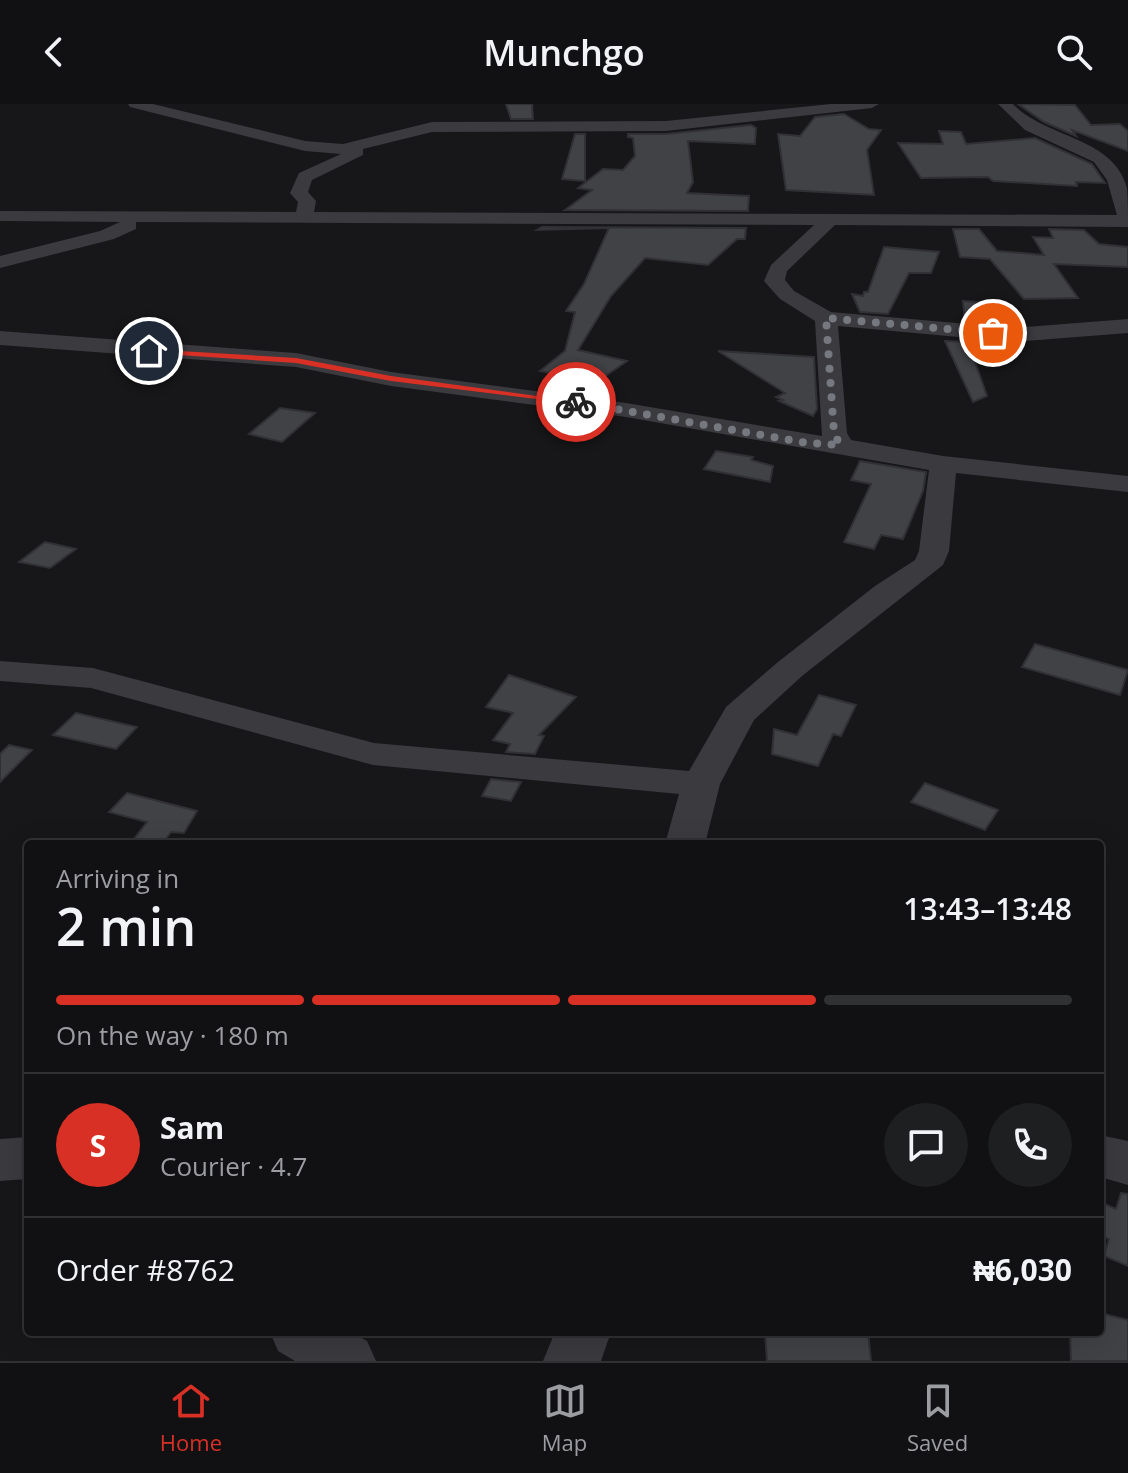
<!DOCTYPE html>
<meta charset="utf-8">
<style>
:root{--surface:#111113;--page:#1e1f21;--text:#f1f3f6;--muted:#9c9da0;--line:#303133;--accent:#d93025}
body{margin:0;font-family:"Open Sans",sans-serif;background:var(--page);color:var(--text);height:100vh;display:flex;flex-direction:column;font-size:30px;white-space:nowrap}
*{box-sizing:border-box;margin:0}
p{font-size:26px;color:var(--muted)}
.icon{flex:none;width:44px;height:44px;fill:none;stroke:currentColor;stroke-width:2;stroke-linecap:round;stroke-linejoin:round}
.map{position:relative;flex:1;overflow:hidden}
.details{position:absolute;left:24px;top:736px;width:1080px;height:496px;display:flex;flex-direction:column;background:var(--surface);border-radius:8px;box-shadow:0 8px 32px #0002,0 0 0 2px var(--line)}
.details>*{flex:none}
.pin{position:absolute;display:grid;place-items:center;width:68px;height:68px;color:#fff;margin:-34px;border:4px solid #fff;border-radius:50%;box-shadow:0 2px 8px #0007}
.courier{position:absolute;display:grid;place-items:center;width:80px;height:80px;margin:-40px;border:6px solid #d93025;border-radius:50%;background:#fff;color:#222;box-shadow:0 2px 10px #0007}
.summary em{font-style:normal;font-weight:600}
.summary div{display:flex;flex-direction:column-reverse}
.summary{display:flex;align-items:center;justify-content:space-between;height:136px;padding:0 32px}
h1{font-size:52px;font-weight:600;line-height:60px}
.bar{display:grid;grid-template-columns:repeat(4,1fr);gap:12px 8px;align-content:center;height:96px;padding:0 32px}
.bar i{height:10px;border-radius:6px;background:var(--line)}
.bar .active{background:var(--accent)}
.bar p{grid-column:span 4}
.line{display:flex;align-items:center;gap:20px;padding:0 32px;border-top:2px solid var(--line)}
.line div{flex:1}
.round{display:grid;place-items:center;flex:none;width:84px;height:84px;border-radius:42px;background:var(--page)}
header{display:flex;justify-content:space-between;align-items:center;height:104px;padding:0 32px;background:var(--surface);font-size:36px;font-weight:600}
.tab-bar{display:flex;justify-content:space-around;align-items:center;height:112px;border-top:2px solid var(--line);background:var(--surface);font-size:22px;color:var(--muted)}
.tab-bar a{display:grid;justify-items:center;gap:4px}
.tab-bar .active{color:var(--accent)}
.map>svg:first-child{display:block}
</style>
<header><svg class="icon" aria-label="back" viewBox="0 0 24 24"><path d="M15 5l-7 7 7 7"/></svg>Munchgo<svg class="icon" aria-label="search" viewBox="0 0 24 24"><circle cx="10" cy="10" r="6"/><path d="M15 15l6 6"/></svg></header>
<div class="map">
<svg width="1128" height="1257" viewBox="0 0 1128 1257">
<rect width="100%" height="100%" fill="#171719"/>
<path fill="#414246" stroke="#313135" stroke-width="2" d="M506,0H532L533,15H511Z
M1018,0L1075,1L1091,21L1120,20L1128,27V47L1072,26L1076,32L1044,18Z
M844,10L869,25L881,26L867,46L874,91L786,86L778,30L800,32L815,13Z
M751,21L756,24L755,40L688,37L693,78L687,89L749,92L748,107L565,106L592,86L578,84L603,65L623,66L635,52L633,34L628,33V30H666Z
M939,27L961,28L966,40L1035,34L1092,60L1105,79L1076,78L1077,82L993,77L988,73L921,74L898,39L943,40Z
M575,30H585V77L562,75Z
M542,123L746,124L745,135H737L708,161L645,154L611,192L578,246L627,257L597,278L540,267L565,247L575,208L566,207L584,180L609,124L537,126Z
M953,125H979L997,147L1044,151L1033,133L1053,134L1049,125L1084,126L1099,140L1128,143V163L1054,160L1078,194L1024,195L990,155L960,153Z
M884,143L939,148L931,169H909L888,210L860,208L852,190L863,192L864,188H868Z
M963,197L1003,200L1008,221L965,217Z
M945,237L968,238L987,292L973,298Z
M718,247L814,253L817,305L813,312L779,297L783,296L776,293L785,289Z
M280,304L315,309L282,338L249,330Z
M716,347L753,353L751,356L773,362L770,378L704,365Z
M860,357L926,368L923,387L903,435L881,431L874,445L844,438L871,380L851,376Z
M45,438L76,445L50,464L19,458Z
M1035,540L1128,566L1120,591L1022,563Z
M509,571L576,593L539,631L544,632L535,650L506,648L510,640L493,636L513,609L486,603Z
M819,591L856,601L841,632L833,630L818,662L772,650L774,625L797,631Z
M76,609L137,623L116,645L53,631Z
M9,641L32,646L0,678V650Z
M491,675L521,678L511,697L482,692Z
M925,679L998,706L985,726L911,698Z
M127,689L197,707L184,729L171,728L162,740H130L147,718L109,708Z
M1121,1089L1128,1090V1162L1104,1152L1109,1135L1100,1131V1098L1116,1105Z
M1100,1209L1128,1216V1257H1071L1070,1228H1100Z
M765,1228H868L871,1257H767Z"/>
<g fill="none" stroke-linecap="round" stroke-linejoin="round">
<path fill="#3a3a3f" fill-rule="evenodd" d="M128,0H153L305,37L343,40L432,18L666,17L831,0H879L872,4L666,27L432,28L363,45V51L312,76L308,88L316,97L314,108L1117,111L1107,76L1094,58L1025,26L998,0H1013C1045,34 1114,33 1127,84C1128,96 1128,111 1128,123L835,121L787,167L785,176L794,187L831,208L1013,224L1128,215V229L1013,238L838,222L847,329L851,336L943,352L1128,372V388L956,369L949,447L943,461L802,572L754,616L720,680L705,740H665L679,690L373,661L91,584L0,577V557L93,564L374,639L689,667L726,603L778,558L875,482L915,456L919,447L929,366L626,313L391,282L296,263L0,241V227L296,249L391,268L626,299L822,332L815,217L780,195L764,177L771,161L814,121L136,118V125L114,135L0,164V152L100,127L120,118L0,117V107L296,108L298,98L290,89L299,69L341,50L305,47L130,3Z
M1100,1031L1128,1037V1081L1100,1073Z
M28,1033V1075L0,1077V1035Z
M270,1228H351L367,1237L376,1257H295L278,1247Z
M555,1228H611L601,1257H543Z"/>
</g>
<path fill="#d93025" d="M146,245L296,254L391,272L581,298L576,300L391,277L296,259L149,249Z"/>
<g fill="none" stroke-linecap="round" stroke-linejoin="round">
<path stroke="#767880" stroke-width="8" stroke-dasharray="0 14.4" d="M576,298L807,339L840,341L834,329L826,214L993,229"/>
</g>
</svg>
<div class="pin" style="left:993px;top:229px;background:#ea580c"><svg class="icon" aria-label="bag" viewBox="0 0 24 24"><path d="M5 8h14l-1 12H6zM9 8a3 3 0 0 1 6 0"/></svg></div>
<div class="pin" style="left:149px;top:247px;background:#1f2937"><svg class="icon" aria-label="home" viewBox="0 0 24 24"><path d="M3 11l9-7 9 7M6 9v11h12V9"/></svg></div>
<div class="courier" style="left:576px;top:298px"><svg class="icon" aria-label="bike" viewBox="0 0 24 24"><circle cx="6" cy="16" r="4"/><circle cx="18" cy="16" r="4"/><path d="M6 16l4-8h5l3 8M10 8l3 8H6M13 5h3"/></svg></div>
<section class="details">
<div class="summary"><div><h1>2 min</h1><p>Arriving in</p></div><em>13:43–13:48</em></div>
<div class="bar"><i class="active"></i><i class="active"></i><i class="active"></i><i></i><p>On the way · 180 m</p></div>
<div class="line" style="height:144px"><b class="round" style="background:var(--accent);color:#fff">S</b><div><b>Sam</b><p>Courier · 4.7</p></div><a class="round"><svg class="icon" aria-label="chat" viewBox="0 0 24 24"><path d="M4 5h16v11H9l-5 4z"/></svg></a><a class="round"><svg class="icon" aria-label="phone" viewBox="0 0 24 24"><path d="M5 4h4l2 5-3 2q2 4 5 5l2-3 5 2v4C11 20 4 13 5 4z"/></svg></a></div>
<div class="line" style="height:104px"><div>Order #8762</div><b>₦6,030</b></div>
</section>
</div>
<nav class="tab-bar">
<a class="active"><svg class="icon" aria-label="home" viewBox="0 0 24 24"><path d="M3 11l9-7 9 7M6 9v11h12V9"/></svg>Home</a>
<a><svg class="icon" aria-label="map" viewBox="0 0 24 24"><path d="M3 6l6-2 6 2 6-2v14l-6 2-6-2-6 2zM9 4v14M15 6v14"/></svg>Map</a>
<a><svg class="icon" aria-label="saved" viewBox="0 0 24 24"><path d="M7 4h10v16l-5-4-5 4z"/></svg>Saved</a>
</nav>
